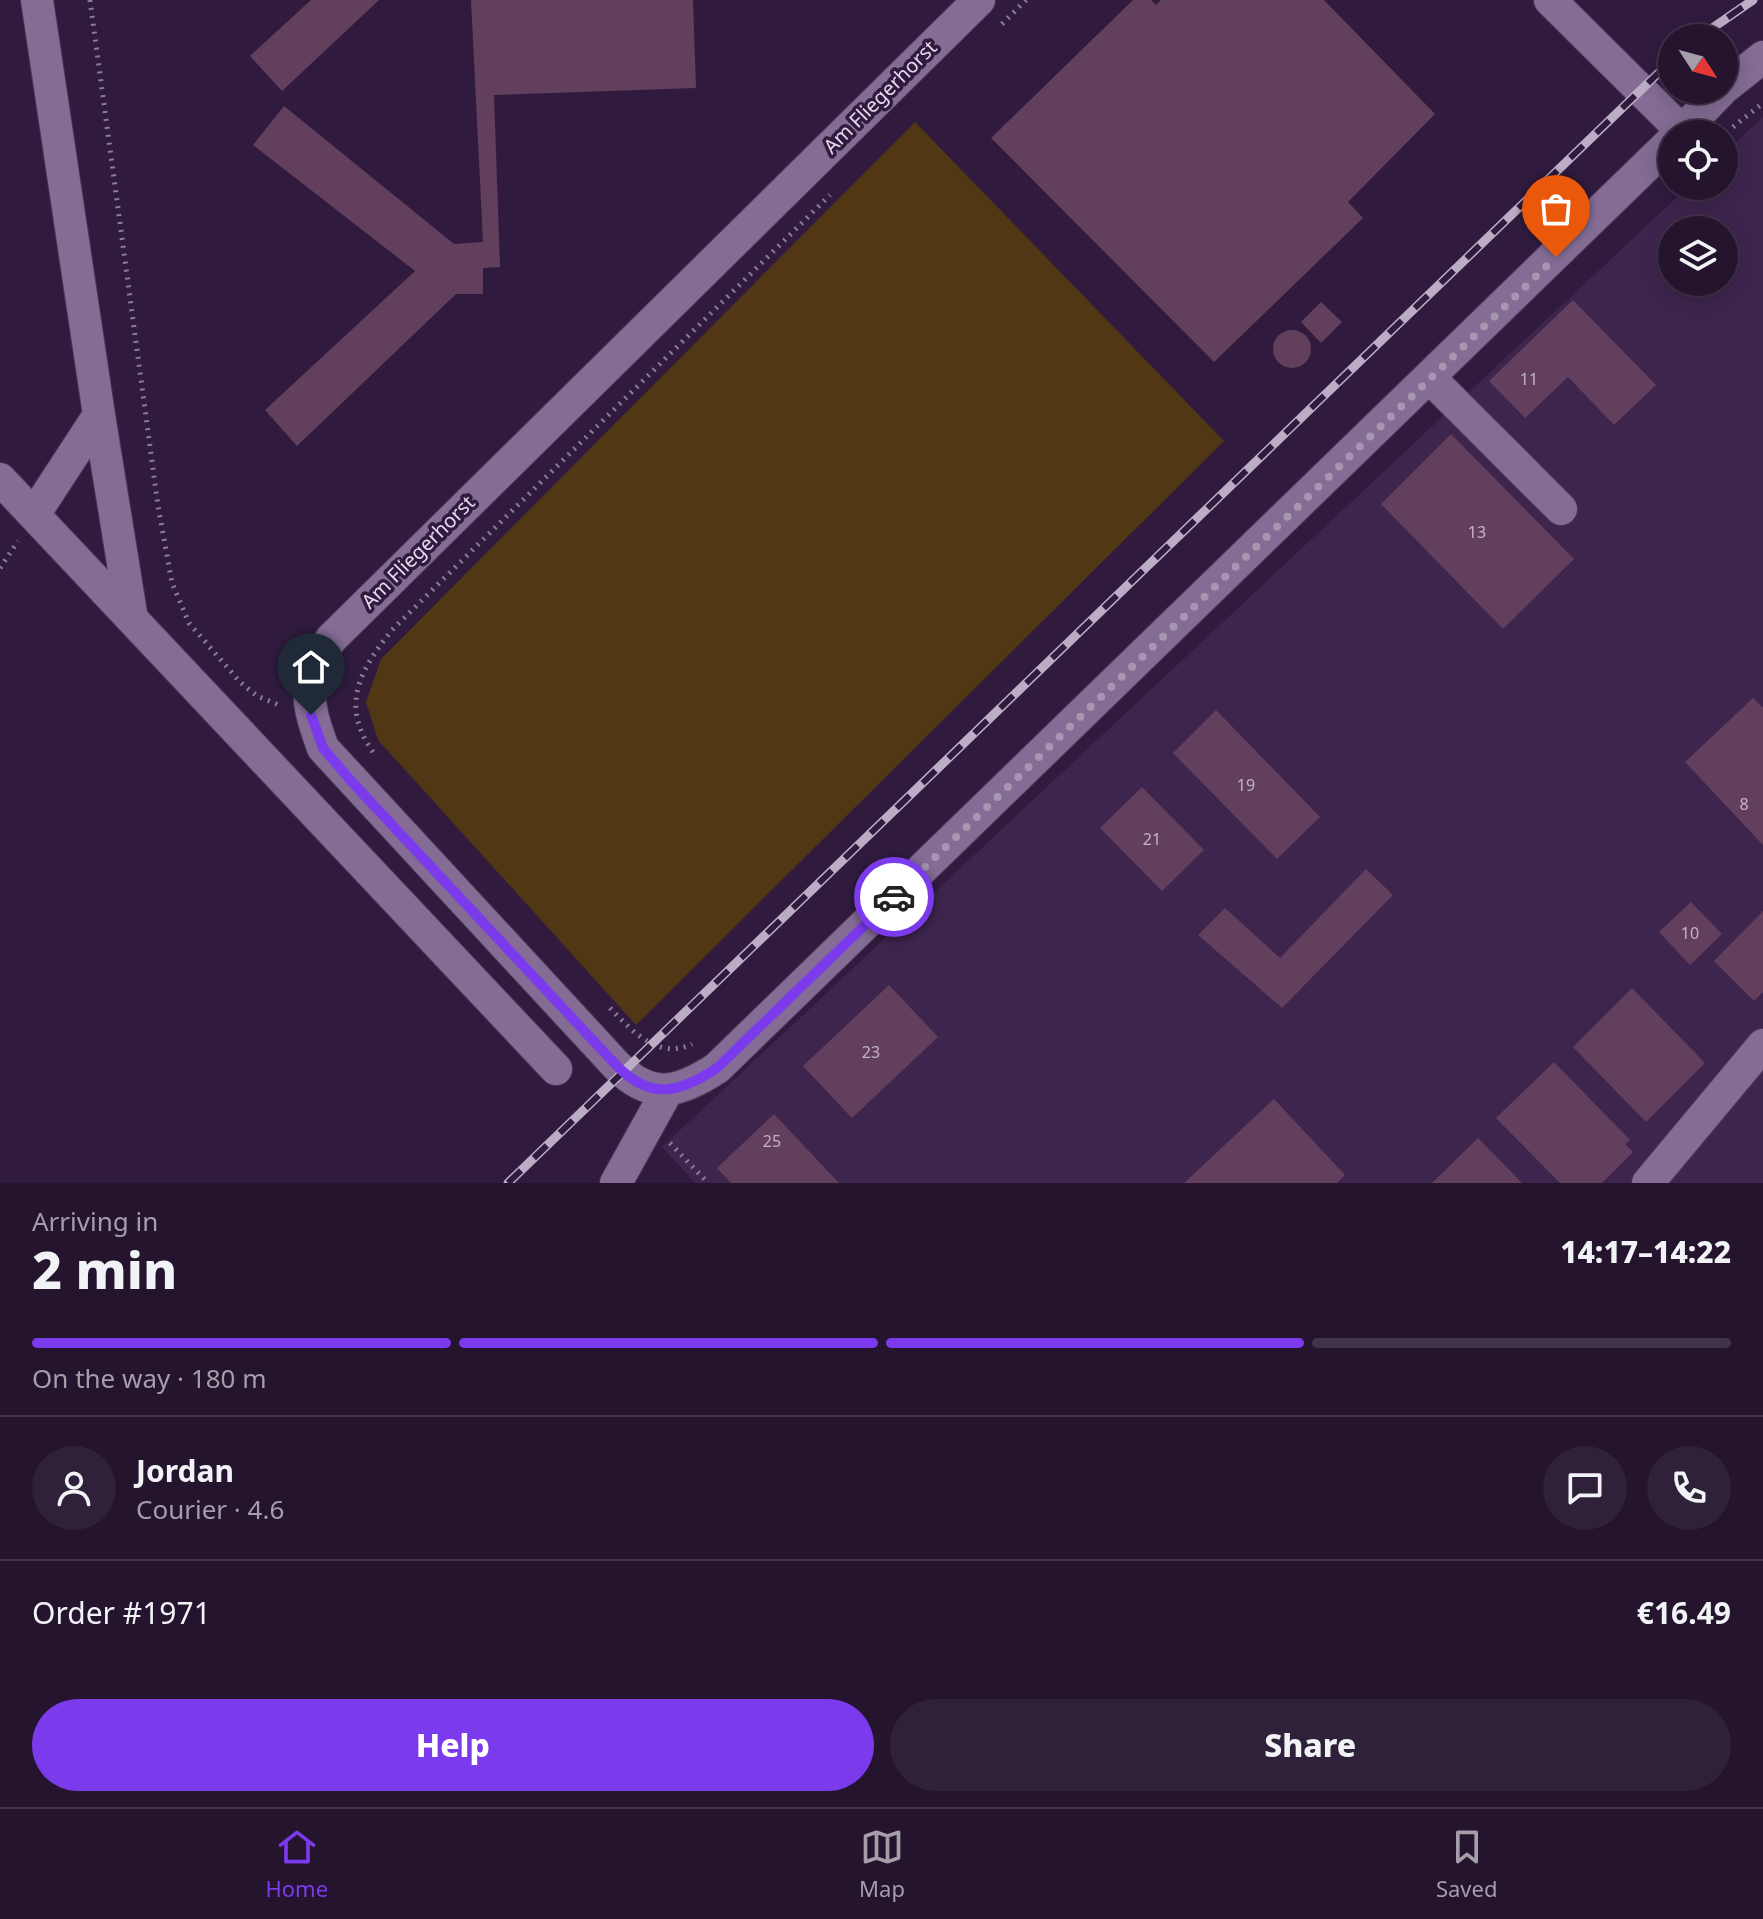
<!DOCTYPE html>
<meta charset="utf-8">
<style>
:root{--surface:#24142e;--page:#30213a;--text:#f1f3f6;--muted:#a39eaa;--line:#41334a;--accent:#7c3aed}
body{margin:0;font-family:"Noto Sans",sans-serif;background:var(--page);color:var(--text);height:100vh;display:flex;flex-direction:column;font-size:30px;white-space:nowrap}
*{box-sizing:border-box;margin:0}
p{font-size:26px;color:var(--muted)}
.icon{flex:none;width:44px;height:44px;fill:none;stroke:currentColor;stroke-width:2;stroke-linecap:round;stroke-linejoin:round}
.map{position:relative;height:1183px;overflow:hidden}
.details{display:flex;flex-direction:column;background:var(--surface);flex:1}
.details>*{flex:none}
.needle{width:52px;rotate:126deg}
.buttons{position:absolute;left:1658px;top:24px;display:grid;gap:16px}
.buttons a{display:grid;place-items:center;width:80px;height:80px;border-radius:50%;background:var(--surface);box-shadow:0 4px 20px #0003,0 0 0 2px var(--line);font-size:40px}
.pin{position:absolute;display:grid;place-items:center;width:68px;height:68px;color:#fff;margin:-82px -34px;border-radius:50% 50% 50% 0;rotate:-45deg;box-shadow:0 0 8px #0007}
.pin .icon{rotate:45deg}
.courier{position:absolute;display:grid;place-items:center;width:80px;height:80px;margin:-40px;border:6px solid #7c3aed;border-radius:50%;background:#fff;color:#222;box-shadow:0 2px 10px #0007}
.overview em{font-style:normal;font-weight:800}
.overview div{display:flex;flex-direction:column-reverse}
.overview{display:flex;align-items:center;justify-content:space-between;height:136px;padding:0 32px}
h1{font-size:52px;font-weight:800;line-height:60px}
.bar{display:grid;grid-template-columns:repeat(4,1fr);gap:12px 8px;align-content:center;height:96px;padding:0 32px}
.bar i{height:10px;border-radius:6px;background:var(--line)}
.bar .selected{background:var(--accent)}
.bar p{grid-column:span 4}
.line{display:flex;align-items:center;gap:20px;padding:0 32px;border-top:2px solid var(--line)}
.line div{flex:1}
.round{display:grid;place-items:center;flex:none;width:84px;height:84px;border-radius:42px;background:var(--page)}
.cta{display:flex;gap:16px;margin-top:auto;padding:16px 32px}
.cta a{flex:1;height:92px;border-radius:48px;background:var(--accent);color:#fff;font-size:32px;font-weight:800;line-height:92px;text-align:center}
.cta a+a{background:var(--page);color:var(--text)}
.tab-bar{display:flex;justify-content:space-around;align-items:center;height:112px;border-top:2px solid var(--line);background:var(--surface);font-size:22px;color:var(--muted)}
.tab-bar a{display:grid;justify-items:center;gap:4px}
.tab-bar .selected{color:var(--accent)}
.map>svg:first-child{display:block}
</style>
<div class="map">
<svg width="1763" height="1183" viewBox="0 0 1763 1183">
<rect width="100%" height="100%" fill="#301b3e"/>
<path fill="#3e254e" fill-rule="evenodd" d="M1763,117V1183H695L662,1147L1689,186H1724V153ZM1672,230H1724V282H1672Z"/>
<path fill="#513714" d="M915,122L1224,441L636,1025L378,740L366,702L381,659Z"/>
<path fill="#623f5d" d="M311,0H379L282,91L250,56Z
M471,0H693L696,88L494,95L500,267L483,268V294H456L297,446L265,410L415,271L253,145L284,106L454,244L483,242Z
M1133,0H1151L1156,5L1161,0H1324L1435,114L1348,202L1363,218L1214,362L991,138Z
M1573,300L1656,385L1614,425L1568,377L1525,418L1489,381Z
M1321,302L1342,322L1321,343L1301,322Z
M1273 349a19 19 0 1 1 38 0a19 19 0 1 1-38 0Z
M1451,434L1574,559L1503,629L1381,504Z
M1753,698L1763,708V845L1685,762Z
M1216,710L1320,817L1277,859L1173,753Z
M1142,787L1204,850L1162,891L1100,828Z
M1366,869L1393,895L1282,1008L1198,935L1225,908L1280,958Z
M1691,902L1722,934L1690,965L1659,932Z
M1763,911V992L1754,1001L1714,961Z
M889,985L938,1037L852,1118L803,1066Z
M1632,988L1705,1063L1646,1122L1573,1047Z
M1554,1062L1630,1140L1625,1144L1633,1152L1602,1183H1560L1496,1118Z
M1274,1099L1345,1175L1337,1183H1184Z
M774,1114L839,1183H731L717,1168Z
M1478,1138L1522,1183H1432Z"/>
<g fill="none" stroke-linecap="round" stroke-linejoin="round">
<defs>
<path id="minor" d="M979,0L331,639C303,682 305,699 323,748L616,1065C651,1101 679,1093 717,1068L1672,141
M1550,0L1682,131
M1724,88L1763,57
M1679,134L1722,90
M1429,377L1561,509
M99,415L132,619
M0,479L556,1069
M35,513L99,415L37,0
M616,1183L667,1091
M1648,1183L1763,1045"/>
</defs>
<use href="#minor" stroke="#493755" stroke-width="34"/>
<path stroke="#8c7b98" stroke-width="5" stroke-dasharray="2 6" stroke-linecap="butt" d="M90,0L158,506L172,583L189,623L240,682L257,696L279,705
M1002,24L1026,0
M1733,127L1763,103
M0,568L18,541
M373,752C339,704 361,669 392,630L830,195
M610,1008C633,1032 658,1060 692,1044
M670,1143L708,1183"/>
<use href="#minor" stroke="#846c94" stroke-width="32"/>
<defs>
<path id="rail" d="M1698,38L1753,0
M508,1183L1672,60"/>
</defs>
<use href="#rail" stroke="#bbadc6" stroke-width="9"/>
<use href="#rail" stroke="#301b3e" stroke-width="6" stroke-dasharray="18" stroke-linecap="butt"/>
</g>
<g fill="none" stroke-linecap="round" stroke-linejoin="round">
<path stroke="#a696b1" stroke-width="8" stroke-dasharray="0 14.4" d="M894,897L1556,257"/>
<path stroke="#7c3aed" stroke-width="10" d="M311,715L323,748L351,781L616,1065C651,1101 679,1093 717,1068L894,897"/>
</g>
<g text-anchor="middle" stroke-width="7" stroke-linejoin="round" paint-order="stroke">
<g font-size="16" fill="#c4b2ca">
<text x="1529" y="385">11</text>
<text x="1477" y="538">13</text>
<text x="1246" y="791">19</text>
<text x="1744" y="810">8</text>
<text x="1152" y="845">21</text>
<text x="1690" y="939">10</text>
<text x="871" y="1058">23</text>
<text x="772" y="1147">25</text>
</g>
<g font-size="20" fill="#e5d8ef" stroke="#301b3e">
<text transform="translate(880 97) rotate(-45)" y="7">Am Fliegerhorst</text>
<text transform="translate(418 552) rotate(-45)" y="7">Am Fliegerhorst</text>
</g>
</g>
</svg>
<div class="buttons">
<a><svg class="needle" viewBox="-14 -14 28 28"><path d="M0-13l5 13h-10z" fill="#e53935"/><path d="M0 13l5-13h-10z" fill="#a39eaa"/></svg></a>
<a><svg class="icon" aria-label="locate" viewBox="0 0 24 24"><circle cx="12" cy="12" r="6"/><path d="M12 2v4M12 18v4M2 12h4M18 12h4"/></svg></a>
<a><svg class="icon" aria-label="layers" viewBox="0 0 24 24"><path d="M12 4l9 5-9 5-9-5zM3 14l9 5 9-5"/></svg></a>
</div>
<div class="pin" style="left:1556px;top:257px;background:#ea580c"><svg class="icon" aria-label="bag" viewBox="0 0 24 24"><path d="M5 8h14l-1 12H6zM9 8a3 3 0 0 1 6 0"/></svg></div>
<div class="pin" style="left:311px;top:715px;background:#1f2937"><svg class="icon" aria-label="home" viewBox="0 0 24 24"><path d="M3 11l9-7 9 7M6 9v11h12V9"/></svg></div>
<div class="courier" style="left:894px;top:897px"><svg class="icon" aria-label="car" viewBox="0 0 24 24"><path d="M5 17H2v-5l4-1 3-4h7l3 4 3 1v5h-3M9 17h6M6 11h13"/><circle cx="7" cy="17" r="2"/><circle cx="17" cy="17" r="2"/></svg></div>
</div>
<section class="details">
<div class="overview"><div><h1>2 min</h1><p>Arriving in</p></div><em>14:17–14:22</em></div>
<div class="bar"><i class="selected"></i><i class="selected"></i><i class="selected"></i><i></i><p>On the way · 180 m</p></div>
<div class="line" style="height:144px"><a class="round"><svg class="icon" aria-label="person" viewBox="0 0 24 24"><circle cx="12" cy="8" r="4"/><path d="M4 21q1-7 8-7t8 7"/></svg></a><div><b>Jordan</b><p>Courier · 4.6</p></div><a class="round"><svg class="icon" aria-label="chat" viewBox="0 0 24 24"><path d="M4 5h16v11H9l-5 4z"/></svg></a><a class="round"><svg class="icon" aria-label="phone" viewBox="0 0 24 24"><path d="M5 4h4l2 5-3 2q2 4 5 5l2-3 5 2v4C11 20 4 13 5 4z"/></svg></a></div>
<div class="line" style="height:104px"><div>Order #1971</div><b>€16.49</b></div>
<div class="cta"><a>Help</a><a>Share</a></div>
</section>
<nav class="tab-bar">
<a class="selected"><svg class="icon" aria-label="home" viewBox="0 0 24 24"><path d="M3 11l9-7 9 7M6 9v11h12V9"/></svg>Home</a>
<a><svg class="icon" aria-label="map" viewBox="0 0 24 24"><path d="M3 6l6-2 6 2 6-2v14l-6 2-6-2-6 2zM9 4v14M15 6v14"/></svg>Map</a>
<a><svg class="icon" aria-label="saved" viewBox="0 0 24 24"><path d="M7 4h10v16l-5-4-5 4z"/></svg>Saved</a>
</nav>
